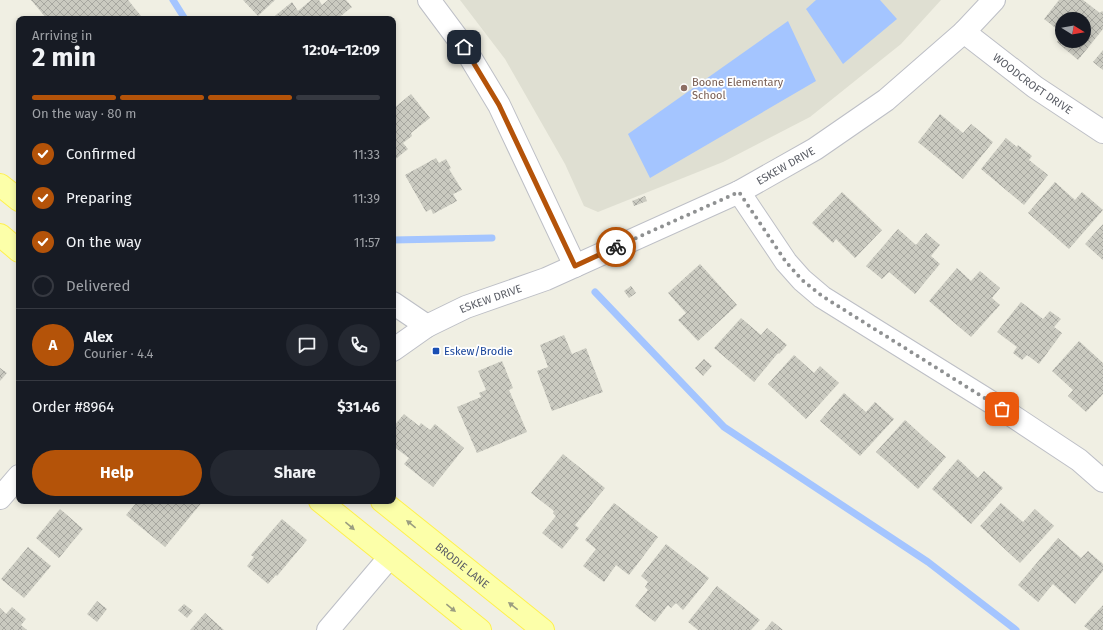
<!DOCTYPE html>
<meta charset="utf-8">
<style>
:root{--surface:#171b24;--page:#242831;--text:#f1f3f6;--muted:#9ea1a6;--line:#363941;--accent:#b45309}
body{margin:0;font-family:"Fira Sans",sans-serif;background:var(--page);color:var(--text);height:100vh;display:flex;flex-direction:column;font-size:15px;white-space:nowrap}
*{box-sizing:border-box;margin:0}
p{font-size:13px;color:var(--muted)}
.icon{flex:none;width:22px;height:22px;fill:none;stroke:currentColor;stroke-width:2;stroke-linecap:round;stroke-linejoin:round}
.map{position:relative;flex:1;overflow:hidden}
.drawer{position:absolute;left:16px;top:16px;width:380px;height:488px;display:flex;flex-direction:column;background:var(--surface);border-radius:8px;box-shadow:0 2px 6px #0003}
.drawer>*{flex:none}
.needle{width:26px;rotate:101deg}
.tools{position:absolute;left:1055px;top:12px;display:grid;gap:8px}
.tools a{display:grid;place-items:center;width:36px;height:36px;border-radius:50%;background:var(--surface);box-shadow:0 2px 6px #0003;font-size:20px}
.pin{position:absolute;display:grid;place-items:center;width:34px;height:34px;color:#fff;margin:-17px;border-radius:8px;box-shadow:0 2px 6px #0006}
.courier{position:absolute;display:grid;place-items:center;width:40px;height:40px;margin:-20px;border:3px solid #b45309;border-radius:50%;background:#fff;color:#222;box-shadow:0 1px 5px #0007}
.summary em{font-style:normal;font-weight:700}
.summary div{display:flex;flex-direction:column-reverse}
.summary{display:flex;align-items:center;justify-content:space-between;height:68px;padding:0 16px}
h1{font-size:26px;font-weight:700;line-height:30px}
.bar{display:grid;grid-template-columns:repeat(4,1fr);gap:6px 4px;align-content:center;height:48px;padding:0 16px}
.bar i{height:5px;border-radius:3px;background:var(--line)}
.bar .selected{background:var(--accent)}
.bar p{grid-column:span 4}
.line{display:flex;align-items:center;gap:10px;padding:0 16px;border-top:1px solid var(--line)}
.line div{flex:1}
.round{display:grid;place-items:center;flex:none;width:42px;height:42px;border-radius:21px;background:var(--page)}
ol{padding:0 16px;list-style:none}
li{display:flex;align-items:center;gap:12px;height:44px}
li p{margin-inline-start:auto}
li .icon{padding:4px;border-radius:50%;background:var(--accent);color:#fff;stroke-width:4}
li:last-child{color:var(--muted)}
li i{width:22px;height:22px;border:2px solid var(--line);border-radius:50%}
.primary-button{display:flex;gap:8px;margin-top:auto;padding:8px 16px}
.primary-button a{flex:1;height:46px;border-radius:24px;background:var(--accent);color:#fff;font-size:16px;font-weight:700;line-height:46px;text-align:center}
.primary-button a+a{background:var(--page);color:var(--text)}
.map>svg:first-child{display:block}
</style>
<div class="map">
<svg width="1103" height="630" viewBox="0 0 1103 630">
<defs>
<pattern id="building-cross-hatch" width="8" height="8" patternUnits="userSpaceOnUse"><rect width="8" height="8" fill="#cacac0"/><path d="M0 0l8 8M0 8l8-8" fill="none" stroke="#a7a7a0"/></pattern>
</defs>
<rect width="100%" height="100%" fill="#f0efe3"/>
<path fill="#dfdfd2" d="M460,0H941L901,44L810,117L723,162L598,212L584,206L565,164L505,59Z"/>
<path fill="#a4c5ff" d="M816,0H880L897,19L843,64L806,9Z
M788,21L816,81L650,178L628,134Z"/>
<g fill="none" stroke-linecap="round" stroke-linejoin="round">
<path stroke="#a4c5ff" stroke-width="7" d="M173,0L185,19
M393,240L492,238
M595,292L724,427L928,562L1016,630"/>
</g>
<path fill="url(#building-cross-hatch)" d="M31,0H128L141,16L138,19H47Z
M243,0H275L258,16Z
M311,0H319L322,5L328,0H346L352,7L337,19H271L292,2L298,11Z
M1059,0H1083L1100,13L1102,11L1103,12V29L1078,60L1057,42L1062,36V41H1084V19H1062V33L1044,19Z
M1103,50V70L1093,62Z
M411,94L430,118L411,133L412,136L403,143L408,149L393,161V109Z
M940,114L963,133L971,124L993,142L963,179L918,142Z
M1006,138L1017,147L1018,145L1032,156L1029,160L1048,175L1024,205L981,169Z
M436,158L439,163L446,159L451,168L449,169L462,190L453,194L457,201L433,214L431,209L426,212L405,175Z
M1055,182L1075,200L1082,192L1103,210L1069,249L1028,213Z
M842,192L882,230L855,258L836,239L833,243L812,223Z
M645,196L647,201L634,206L632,201Z
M1103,224V260L1085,244Z
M898,229L916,245L926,233L940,245L931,256L940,264L915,294L889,272L882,279L866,266Z
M700,264L737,305L698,341L678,320L686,313L668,293Z
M957,268L971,281L980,271L1000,288L992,298L1000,305L971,337L929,301Z
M631,286L636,293L629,298L624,291Z
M1021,302L1043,319L1050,311L1061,319L1054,327L1062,333L1039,364L1027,355L1022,360L1013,353L1017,347L997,332Z
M741,318L761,335L767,328L787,345L779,354L778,353L754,382L714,348Z
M564,335L572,354L586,348L603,392L552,411L537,371L548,367L540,345Z
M1079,341L1103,363V394L1086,412L1068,396L1073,390L1052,371Z
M794,355L814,373L820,366L839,383L806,419L768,384Z
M704,359L712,366L703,376L695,368Z
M502,361L513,388L509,390L527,432L477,453L457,407L481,397L479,393L486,390L478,371Z
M0,368L7,373L0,381Z
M844,393L866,412L875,402L894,419L860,456L820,421Z
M404,414L419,426L421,423L430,430L435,424L464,448L433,487L404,464L409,458L393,446V427Z
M905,420L946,457L918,489L876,452Z
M563,454L605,488L575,525L579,528L562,549L542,533L556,516L553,513L554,511L531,493Z
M958,459L978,478L984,471L1003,488L971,524L932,489Z
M138,501H203L165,547L126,515Z
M614,503L658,537L629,575L616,565L604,582L583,566L596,549L585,540Z
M1001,503L1023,522L1035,509L1054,526L1020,563L980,526Z
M60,509L83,529L59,558L36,538Z
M282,519L307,540L277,576L276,575L268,584L247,566L254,557L251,555Z
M1058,538L1081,558L1088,551L1103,564V571L1075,604L1053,584L1038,602L1018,585Z
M666,544L709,578L683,610L676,603L671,608L668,605L655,622L635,606L648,590L645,587L648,582L641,576Z
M28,547L51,566L24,598L1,579Z
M717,586L760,620L751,630H698L688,622Z
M97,601L107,609L97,622L87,614Z
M184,604L193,611L187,618L178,610Z
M1103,605V630H1089L1084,626Z
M12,607L26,619L21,625L27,630H0V608L6,614Z
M205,613L224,630H190Z
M772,621L783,630H765Z"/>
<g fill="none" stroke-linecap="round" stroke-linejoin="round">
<defs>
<g id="minor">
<path d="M429,0L464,47L499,105L575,266"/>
<path id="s1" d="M964,32L1035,87L1103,132"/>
<path d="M739,192L786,262L802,280L822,297L1002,409L1079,460L1103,481"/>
<path d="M393,303L427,326"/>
<path id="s2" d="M393,350L427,326L466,307L546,279L739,192L815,149L886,100L964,32L994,0"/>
<path d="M0,498L19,476"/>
<path d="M328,630L389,558"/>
</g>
<g id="major">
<path d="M0,185L19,200"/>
<path d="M0,235L19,251"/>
<path d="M320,501L480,630"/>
<path id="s3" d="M382,501L543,630"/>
</g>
</defs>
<use href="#minor" stroke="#bdbfc6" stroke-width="24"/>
<use href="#major" stroke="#fff14d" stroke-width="24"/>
<use href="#minor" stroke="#fff" stroke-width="22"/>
<use href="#major" stroke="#fcffa9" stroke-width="22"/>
</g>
<defs><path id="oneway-solid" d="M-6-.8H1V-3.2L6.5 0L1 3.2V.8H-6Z"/></defs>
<g fill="#9b9e81">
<use href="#oneway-solid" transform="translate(411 524) rotate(-141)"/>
<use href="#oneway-solid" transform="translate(350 526) rotate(40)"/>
<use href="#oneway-solid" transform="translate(513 606) rotate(-142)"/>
<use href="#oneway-solid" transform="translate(451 608) rotate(39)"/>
</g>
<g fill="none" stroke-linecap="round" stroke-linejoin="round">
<path stroke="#8f9192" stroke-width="4" stroke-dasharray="0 7.2" d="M616,247L739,192L786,262L802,280L822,296L1002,409"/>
<path stroke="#b45309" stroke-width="5" d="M464,47L499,105L575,266L616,247"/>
</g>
<circle fill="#8d6e63" stroke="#fff" stroke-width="1.5" cx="684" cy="88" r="4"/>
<rect fill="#1a4fb4" stroke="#fff" stroke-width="1.5" x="432" y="347" width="8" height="8" rx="2"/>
<g text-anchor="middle" stroke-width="3.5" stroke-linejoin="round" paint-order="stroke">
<g font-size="11" fill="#785e54" stroke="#fff" text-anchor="start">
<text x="692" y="86">Boone Elementary<tspan x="692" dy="13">School</tspan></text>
</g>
<g font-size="11" fill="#5b5e66" stroke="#fff">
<text dy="4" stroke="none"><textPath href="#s1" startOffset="86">WOODCROFT DRIVE</textPath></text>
<text dy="4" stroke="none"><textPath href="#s2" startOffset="435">ESKEW DRIVE</textPath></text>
<text dy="4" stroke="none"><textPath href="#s2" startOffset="111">ESKEW DRIVE</textPath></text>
<text dy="4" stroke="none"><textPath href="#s3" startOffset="103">BRODIE LANE</textPath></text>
</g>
<g font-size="11" fill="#164399" stroke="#fff" text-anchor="start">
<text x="444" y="355">Eskew/Brodie</text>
</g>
</g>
</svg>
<div class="tools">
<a><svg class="needle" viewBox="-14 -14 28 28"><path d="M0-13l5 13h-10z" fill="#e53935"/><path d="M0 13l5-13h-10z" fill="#9ea1a6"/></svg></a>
</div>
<div class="pin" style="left:1002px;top:409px;background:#ea580c"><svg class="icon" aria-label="bag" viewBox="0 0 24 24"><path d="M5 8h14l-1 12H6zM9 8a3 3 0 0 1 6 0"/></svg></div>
<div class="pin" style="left:464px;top:47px;background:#1f2937"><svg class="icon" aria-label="home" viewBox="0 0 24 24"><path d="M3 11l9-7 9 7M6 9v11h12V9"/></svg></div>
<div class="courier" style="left:616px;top:247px"><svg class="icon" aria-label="bike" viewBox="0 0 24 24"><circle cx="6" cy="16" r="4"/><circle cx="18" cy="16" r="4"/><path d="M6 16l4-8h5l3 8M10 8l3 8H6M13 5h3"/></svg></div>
<section class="drawer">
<div class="summary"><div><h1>2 min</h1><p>Arriving in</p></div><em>12:04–12:09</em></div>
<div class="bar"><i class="selected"></i><i class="selected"></i><i class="selected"></i><i></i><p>On the way · 80 m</p></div>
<ol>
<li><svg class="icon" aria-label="check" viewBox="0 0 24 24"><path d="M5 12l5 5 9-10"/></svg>Confirmed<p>11:33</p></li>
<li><svg class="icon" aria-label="check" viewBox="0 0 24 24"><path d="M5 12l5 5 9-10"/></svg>Preparing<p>11:39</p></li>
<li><svg class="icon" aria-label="check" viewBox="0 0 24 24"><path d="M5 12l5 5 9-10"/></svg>On the way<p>11:57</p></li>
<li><i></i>Delivered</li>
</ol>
<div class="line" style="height:72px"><b class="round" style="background:var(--accent);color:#fff">A</b><div><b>Alex</b><p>Courier · 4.4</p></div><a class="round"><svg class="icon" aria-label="chat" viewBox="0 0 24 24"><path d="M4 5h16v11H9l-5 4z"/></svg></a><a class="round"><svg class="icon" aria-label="phone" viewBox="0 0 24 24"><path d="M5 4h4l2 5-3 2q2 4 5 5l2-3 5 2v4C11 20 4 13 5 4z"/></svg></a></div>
<div class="line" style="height:52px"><div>Order #8964</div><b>$31.46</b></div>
<div class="primary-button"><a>Help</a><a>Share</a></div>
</section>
</div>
